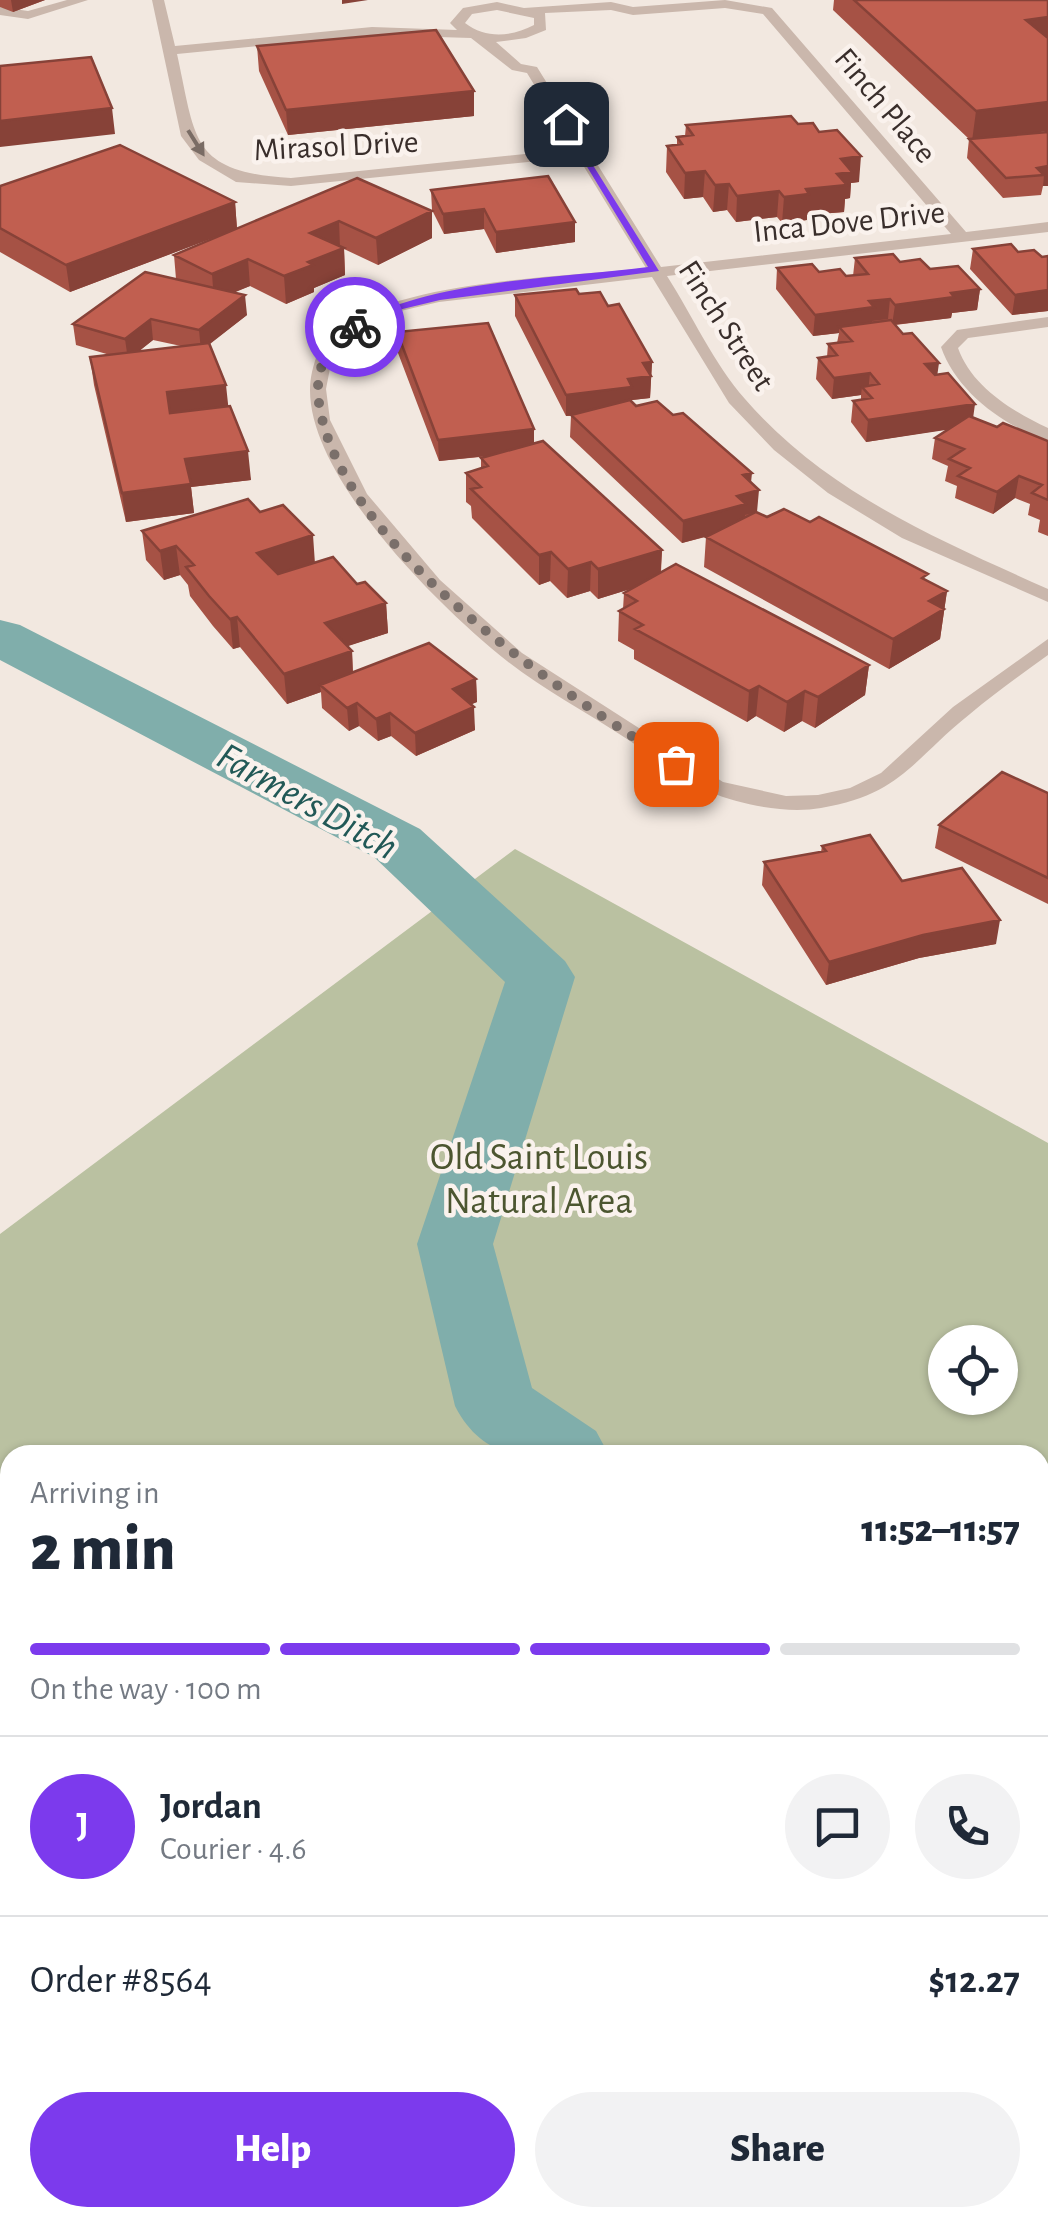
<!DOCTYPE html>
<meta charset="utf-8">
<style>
:root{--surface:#fff;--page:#f2f2f3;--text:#1f2937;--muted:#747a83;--line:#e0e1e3;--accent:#7c3aed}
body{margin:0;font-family:"Alegreya Sans",sans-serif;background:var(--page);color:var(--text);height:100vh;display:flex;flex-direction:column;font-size:38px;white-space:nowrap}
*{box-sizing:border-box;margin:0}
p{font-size:32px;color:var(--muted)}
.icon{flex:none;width:55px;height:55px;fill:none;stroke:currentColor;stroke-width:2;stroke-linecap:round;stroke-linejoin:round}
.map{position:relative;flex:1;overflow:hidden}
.side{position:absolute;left:0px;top:1445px;width:1050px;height:782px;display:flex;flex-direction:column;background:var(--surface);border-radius:30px 30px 0 0;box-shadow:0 2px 8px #0004}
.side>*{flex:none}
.fabs{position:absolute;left:928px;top:1325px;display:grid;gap:20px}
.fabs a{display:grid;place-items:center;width:90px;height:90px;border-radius:50%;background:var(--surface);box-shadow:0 2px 8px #0004;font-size:50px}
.pin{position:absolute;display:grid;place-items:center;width:85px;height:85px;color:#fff;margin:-42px;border-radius:20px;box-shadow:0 5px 15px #0006}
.courier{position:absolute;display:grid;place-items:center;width:100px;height:100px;margin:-50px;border:8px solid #7c3aed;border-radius:50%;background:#fff;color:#222;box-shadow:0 2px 12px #0007}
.headline em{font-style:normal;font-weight:800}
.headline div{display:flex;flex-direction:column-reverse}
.headline{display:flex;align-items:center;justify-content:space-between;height:170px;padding:0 30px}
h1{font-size:65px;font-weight:800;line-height:75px}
.bar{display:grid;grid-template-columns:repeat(4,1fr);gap:15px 10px;align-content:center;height:120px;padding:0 30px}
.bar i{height:12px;border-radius:8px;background:var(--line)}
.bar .current{background:var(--accent)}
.bar p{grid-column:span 4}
.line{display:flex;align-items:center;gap:25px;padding:0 30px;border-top:2px solid var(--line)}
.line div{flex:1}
.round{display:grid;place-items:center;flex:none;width:105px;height:105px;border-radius:52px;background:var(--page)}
.action{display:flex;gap:20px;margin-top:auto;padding:20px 30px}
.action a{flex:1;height:115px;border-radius:60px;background:var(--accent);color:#fff;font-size:40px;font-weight:800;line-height:115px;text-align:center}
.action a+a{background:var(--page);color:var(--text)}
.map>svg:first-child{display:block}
</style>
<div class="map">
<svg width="1048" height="2226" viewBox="0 0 1048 2226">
<rect width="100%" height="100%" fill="#f2e8e0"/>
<path fill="#bac1a1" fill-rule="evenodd" d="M515,849L1048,1143V2226H0V1234ZM945,1342H1000V1398H945ZM10,1455H1040V2218H10Z"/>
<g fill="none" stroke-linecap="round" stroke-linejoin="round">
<path fill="#80aeab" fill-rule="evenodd" d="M0,620L20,625L420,829L565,961L575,977L493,1244L532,1388L596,1431L609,1455C545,1455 489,1472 455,1406L417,1244L505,982L374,857L0,660Z
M1040,1626L1048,1629V1707L1040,1704Z"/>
<path fill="#cab7ac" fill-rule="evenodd" d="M67,0H88L28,19L0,15V7L28,11Z
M1048,317V327L968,338L958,348C972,387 1012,411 1048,428V440C1004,427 956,391 941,347L957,330Z"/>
<path fill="#cab7ac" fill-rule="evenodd" d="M152,0H164L175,46L372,27L457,30L450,23L463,8L497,2L524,8L611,2L633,7L725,0L772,8L966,232L1048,222V232L667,276C692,315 714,364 745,399C827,493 937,539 1048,589V602L902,538L828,493L774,450L729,403L652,277L439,302L392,313L342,340L332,358L326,389L330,420L367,494L440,580L522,653L723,782L786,796L818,795L850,788L881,773L953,707L1048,639V655C1022,674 995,693 970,714C912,760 902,794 821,808C787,814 741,805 710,792C681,781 653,756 627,739C588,713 544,690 507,661C441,609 291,463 312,372C315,359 321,340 332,332C403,279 558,278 646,268L578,157L291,186L236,182L199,160L181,136ZM725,8L763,14L951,234L661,267L537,67L521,64L496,42L526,38L546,30L545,13L611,10L633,15ZM497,10L534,18V25C511,37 486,39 465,23L472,14ZM372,35L471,38L512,70L527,73L573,149L291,178C190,172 196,140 177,54Z"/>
</g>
<path fill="#a65245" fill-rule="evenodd" d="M0,0H45L13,12L0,7Z
M834,0H1048L1017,135L1048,132V186H1043L1041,195L1003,198L967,158L969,139L833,10Z
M257,46L474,116L288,135L259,71Z
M798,124L859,182L851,183L850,198L845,199L844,212L807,215V220L782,223L777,217L736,222L727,210L713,212L703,197L684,199L666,172L667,146L677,145V137L685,136L686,125Z
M0,186L235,202L237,229L432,211V238L378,265L344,249L345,275L314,288V292L286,304L250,286L234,292L247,315L209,344L251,480L191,487L194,513L126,522L94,385L90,357L110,355L76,345L73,324L176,279L174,255L228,232L70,292L0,252ZM153,340L181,346L139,351Z
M431,190L575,222V242L496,253L484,229L444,234L432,210Z
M973,249L1018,252L1042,257L1048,256V311L1012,315L970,269Z
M855,258L900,262L930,269L980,289L977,310L952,313L951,318L895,325L973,418L997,427L1048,441V536L1038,532L1040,520L1028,515L1030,504L1015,498L993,514L955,498L957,486L945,481L948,466L932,459L935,438L948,429L866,442L851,422L853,401L861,400V395L832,399L816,379L818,358L827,357L828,344L837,343L839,333L813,336L776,289L777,268L819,272L846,276H853Z
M579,294L608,306L652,362L650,398L632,400V402L751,483L757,512L767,517L927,581L947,591L940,639L889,669L704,567L706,537L709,536L682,543L570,437L571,416H566L515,316V295Z
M397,332L662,550L661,572L869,665L865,695L815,728L802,721L784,732L756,716L747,722L634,659V650L618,641L619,611L623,609L624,593L633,588L598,599L590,591L567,598L550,581L539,585L472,518L471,506L466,502V473L481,468V458L490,456L439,461L398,353Z
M142,531L315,563L357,584L386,603L388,633L347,646L352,651L353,672L476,679L477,702L471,704L475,730L416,756L391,736L378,741L359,726L349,731L322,708L321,692L287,704L240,647L233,649L213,626L190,596L188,585L180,575L164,580L146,560Z
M1048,793V904L935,848L939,825Z
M822,846L902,881L996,944L919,958L826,985L762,885L764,862L821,852Z"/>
<path fill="#874238" d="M11,0H45L13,12Z
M342,0H368L342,4Z
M1048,17V45L1026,20Z
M474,91V116L288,135L286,110Z
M1048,102V131L972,141L976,111Z
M112,108L115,134L0,147V121Z
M861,156L859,182L851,183L850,198L845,199L844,212L807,215V220L782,223L784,197L806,189L841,159Z
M1048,157V186H1043L1044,175L1037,168Z
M705,171L703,197L684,199L685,173Z
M729,184L727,210L713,212L715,185Z
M779,191L777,217L736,222L737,196Z
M235,202L237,229L70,292L66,265Z
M484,209V229L444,234L443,214Z
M432,211V238L378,265L376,238Z
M339,221L340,248L310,233Z
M575,222V242L496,253V232Z
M344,248L345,275L314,288V292L286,304L284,276L308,262Z
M248,259L250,286L214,301L212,274Z
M980,289L977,310L952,313L951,318L892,325L895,305L951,293Z
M1048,290V311L1012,315L1015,295Z
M245,295L247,315L201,351L199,330Z
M890,299L888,319L872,321V328L839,327V333L813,336L815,315L869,301Z
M151,319L153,340L128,360L125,339Z
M652,362L650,398L632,400V408L566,416V395L628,379L643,363Z
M939,363L936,384L925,364Z
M870,373L868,393L862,387L861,395L832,399L834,378Z
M226,385L229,413L170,420L167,392Z
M975,404L972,426L866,442L868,420Z
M534,429V451L439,461L438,440Z
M248,451L251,480L191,487L194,513L126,522L122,493L185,459Z
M752,473L750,492L759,490L757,512L745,515L744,526L682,543L683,521L743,475Z
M1019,476L1015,498L993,514L997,492Z
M313,535L315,564L259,582L257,553Z
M176,546L180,575L164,580L160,551Z
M662,550L660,580L598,599V569Z
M551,552L550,581L539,585V555Z
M591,562L590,591L567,598L568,569Z
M947,591L940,639L889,669L893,639L929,601Z
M386,603L388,633L327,653L325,623Z
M237,617L240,647L233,649L230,619Z
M352,651L353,681L320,685L321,692L287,704L284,674Z
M869,665L865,695L815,728L818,697Z
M476,679L477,702L454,712L453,689Z
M759,686L756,716L747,722L749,691Z
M805,691L802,721L784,732L787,702Z
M357,703L359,726L349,731L347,708Z
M474,707L475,730L416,756L415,733Z
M390,713L391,736L378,741L376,719Z
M1000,920L996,944L919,958L826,985L829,962L923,935Z"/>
<path fill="#c15f50" stroke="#874238" stroke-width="2.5" d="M854,0H1048V17L1026,20L1048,38V102L976,111Z
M436,30L474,91L286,110L257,46Z
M91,57L112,108L0,121V66Z
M791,116L798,124L813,123L819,132L837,130L861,156L841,159L852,172L837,174L847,185L806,189L809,194L784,197L779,191L737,196L729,184L715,185L705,171L685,173L667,146L682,144L677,137L693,135L686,125Z
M1048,132V166L1037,168L1044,175L1006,178L969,139Z
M120,145L235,202L66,265L0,228V186Z
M548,176L575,222L496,232L484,209L443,214L431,190Z
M357,178L432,211L376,238L339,221L310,233L344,248L308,262L313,265L284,276L248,259L212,274L174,255Z
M1011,244L1018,252L1034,250L1042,257L1048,256V290L1015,295L973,249Z
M893,254L900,262L920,259L930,269L958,266L980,289L951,293L954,297L895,305L890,299L869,301L874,307L815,315L777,268L812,264L819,272L840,269L846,276L868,274L855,258Z
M145,272L245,295L199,330L151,319L125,339L73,324Z
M576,289L579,294L600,292L608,306L619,304L652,362L643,363L651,376L628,379L632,387L566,395L515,295Z
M891,320L903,334L912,333L939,363L925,364L935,375L948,373L975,404L868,420L853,401L872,398L862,387L879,384L870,373L834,378L818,358L837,355L828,344L852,341L839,327Z
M488,323L534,429L438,440L397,332Z
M209,343L226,385L167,392L170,413L230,406L248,451L185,459L191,484L122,493L90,357Z
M630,400L636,406L657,401L673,415L683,413L752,473L743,475L759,490L737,496L746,504L683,521L571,415Z
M969,416L997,427L1003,423L1048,441V500L1032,493L1042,485L1019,476L997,492L958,476L970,468L949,459L964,449L935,438Z
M543,441L662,550L598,569L591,562L568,569L551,552L539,555L471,489L481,487L466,473L488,466L481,458Z
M248,499L260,512L283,505L313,535L257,553L278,574L333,557L357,584L365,582L386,603L325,623L352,651L284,674L237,617L230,619L209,596L186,567L194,565L176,546L160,551L142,531Z
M784,509L810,522L819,517L928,574L922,578L947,591L929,601L944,609L893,639L706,537L756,512L767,517Z
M676,564L869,665L818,697L805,691L787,702L759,686L749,691L635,629L643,625L619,611L637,601L624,593Z
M429,643L476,679L453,689L474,707L415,733L390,713L376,719L357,703L347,708L320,685Z
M1002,772L1048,793V878L939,825Z
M870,835L902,881L962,868L1000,920L923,935L829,962L764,862L826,851L822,846Z"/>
<defs><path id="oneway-solid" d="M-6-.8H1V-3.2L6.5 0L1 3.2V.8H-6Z" transform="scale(2.5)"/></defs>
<use fill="#7a6c65" href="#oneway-solid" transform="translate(196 143) rotate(58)"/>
<path fill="#7c3aed" d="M566,122L659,271L440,300L390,312L351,329V325C435,279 554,279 648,267L561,124Z"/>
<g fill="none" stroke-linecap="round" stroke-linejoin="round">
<path stroke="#7a6f6a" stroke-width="10" stroke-dasharray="0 18" d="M355,327C327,342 314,371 319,403C340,548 561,692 676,764"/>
</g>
<g text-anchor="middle" stroke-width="9" stroke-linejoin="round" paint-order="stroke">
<g font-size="32" fill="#392e2b" stroke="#faf2ed">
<text transform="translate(886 105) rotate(50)" y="11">Finch Place</text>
<text transform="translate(336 145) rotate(-3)" y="11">Mirasol Drive</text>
<text transform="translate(849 221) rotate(-6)" y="11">Inca Dove Drive</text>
<text transform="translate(727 325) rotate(57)" y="11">Finch Street</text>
</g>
<g font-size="38" fill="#4c5630" stroke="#faf2ed">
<text x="539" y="1169">Old Saint Louis<tspan x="539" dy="44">Natural Area</tspan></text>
</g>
<g font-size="40" font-style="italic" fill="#225957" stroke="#faf2ed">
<text transform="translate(308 800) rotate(29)" y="14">Farmers Ditch</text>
</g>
</g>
</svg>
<div class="fabs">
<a><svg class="icon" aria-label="locate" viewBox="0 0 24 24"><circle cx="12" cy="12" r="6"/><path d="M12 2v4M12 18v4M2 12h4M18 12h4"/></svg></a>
</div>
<div class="pin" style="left:676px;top:764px;background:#ea580c"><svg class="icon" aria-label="bag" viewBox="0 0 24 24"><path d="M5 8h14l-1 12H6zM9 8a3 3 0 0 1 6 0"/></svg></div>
<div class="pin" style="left:566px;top:124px;background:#1f2937"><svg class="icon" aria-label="home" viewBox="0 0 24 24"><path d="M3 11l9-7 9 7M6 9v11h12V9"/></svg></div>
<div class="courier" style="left:355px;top:327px"><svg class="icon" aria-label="bike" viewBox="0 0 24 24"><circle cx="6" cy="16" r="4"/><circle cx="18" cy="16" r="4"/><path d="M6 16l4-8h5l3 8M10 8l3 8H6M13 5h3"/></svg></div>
<section class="side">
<div class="headline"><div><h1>2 min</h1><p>Arriving in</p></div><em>11:52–11:57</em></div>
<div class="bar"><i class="current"></i><i class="current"></i><i class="current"></i><i></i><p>On the way · 100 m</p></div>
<div class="line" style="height:180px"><b class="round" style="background:var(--accent);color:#fff">J</b><div><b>Jordan</b><p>Courier · 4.6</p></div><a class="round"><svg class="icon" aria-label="chat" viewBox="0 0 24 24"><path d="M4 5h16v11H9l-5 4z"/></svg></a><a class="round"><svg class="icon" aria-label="phone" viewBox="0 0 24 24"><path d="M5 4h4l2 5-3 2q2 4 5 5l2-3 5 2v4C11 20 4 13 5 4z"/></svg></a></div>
<div class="line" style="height:130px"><div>Order #8564</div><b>$12.27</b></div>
<div class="action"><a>Help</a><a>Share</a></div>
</section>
</div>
